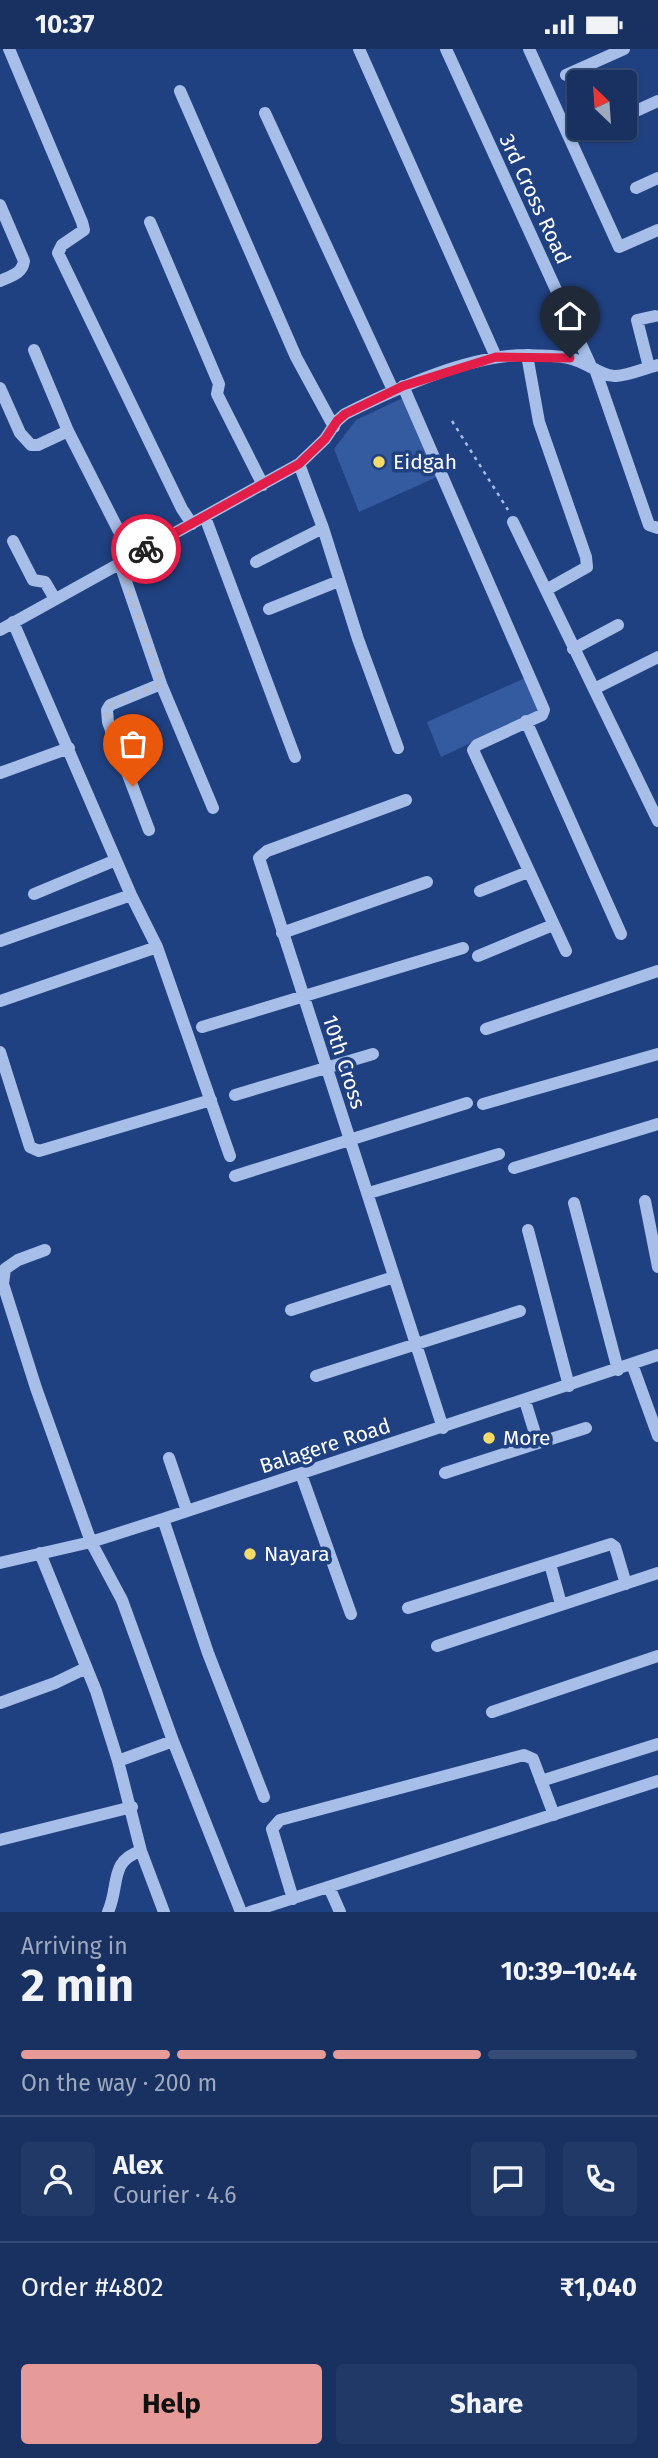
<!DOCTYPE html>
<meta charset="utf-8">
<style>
:root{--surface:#183161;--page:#213967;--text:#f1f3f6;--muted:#9fa9bd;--line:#364c76;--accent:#e69b98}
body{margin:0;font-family:"Fira Sans",sans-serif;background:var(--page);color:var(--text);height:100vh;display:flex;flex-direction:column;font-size:26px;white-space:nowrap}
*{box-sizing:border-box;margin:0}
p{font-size:23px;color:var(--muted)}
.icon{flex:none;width:38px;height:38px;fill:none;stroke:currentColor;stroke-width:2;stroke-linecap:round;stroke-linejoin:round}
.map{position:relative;height:1863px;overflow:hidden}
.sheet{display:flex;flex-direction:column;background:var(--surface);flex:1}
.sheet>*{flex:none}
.needle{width:46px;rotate:335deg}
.fabs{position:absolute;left:567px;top:21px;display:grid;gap:14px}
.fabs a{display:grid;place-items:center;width:70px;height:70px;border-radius:7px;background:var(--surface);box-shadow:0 2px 5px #0004,0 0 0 2px var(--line);font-size:35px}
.pin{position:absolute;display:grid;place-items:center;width:60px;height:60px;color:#fff;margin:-72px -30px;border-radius:50% 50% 50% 0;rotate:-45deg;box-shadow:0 0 7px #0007}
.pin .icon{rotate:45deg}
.courier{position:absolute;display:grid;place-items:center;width:70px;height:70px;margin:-35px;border:5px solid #e11d48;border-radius:50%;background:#fff;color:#222;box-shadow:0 2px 9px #0007}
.head em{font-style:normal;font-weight:700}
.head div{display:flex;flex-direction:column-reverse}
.head{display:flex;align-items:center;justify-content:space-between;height:119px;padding:0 21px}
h1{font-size:46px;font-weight:700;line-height:52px}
.bar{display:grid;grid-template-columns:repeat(4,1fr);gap:10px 7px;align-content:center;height:84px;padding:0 21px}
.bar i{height:9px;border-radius:5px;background:var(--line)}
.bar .active{background:var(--accent)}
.bar p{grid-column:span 4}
.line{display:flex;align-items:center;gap:18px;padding:0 21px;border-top:2px solid var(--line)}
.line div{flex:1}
.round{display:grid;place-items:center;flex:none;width:74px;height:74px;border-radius:7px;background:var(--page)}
.cta{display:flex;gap:14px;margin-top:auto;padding:14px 21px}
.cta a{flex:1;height:80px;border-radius:7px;background:var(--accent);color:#111;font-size:28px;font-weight:700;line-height:80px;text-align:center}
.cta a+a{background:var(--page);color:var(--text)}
.status{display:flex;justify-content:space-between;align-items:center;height:49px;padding:0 35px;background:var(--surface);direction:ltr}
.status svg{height:19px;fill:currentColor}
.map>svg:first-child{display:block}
</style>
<div class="status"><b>10:37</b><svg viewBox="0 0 49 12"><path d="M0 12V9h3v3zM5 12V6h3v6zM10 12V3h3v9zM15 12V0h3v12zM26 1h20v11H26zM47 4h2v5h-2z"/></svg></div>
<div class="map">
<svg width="658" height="1863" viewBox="0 0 658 1863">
<rect width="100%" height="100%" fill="#204181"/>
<path fill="#345aa0" d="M405,348L439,427L359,463L334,400L356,371Z
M525,629L540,661L441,708L427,673Z"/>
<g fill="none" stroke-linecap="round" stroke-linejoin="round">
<path stroke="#a6bee8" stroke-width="2.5" stroke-dasharray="3.5 5" stroke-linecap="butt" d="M452,372L508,461"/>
<path stroke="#a6bee8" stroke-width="12" d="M9,0L82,173L84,181L62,196L58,204L182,460L192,475
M359,0L496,308
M446,0L590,315
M529,0L619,198L658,181
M566,26L624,0
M180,42L296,308L334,378
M265,64L393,341
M625,67L658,52
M594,80L597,79
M636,139L658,129
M0,156L24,212C22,225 11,227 0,232
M150,173L219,335L217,345L263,436
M34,301L68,382L132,508
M527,306L539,373L586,508L587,518L546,541
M649,318L637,271L655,267
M595,320L649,476L658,479
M403,337L544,661L542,666L477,696L473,701L566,902
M0,339L20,384L31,396H38L68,382
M299,415L323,479L358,590L398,699
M205,468L295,708
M513,473L658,772
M13,492L33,531L45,533L55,550
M256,513L323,479
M120,515L161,635L213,759
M269,560L339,532
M13,573L131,846L157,898L230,1107
M0,581L299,415L325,390L337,372L345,365C397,339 471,305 529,306C543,307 559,306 572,310C587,313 601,328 616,327C630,326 645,319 658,316
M573,600L618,576
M594,640L658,608
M526,672L621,885
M0,724L69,699
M406,751L267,802L259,809L443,1379
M149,781L108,673L107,661L110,656L161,635
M480,842L528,823
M34,845L116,811
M282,884L427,833
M0,892L131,846
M478,907L553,876
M0,952L157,898
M202,978L463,899
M486,980L658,922
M0,1003L30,1098L39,1102L211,1051
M235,1046L373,1005
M483,1055L658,1005
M514,1119L658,1075
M235,1127L467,1054
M369,1144L499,1105
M645,1152L658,1218
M574,1154L618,1321
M528,1181L569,1337
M45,1201L18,1211L5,1220L3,1235L36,1339L91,1493L122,1551L173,1692L118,1712L141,1802L164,1863
M291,1261L394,1228
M632,1315L658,1387
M316,1327L520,1262
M525,1352L538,1394L586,1379
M169,1409L187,1462
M445,1424L538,1394
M301,1425L351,1565
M163,1470L208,1604L264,1748
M40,1504L96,1642L118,1712
M0,1514L91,1493L163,1470L658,1306
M550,1515L561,1555
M408,1559L611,1495L615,1498L626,1535
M437,1597L658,1524
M0,1654L55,1634L86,1619
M492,1663L658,1607
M173,1692L241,1863
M541,1732L658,1695
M0,1791L132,1758
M329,1838L340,1863
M293,1850L272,1780L280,1771L524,1706L533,1710L554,1766
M108,1863C120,1836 109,1812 141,1802
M250,1863L658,1732"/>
</g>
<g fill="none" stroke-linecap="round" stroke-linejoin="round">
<path stroke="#b1bcd3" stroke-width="7" stroke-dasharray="0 12.6" d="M133,737L108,673L107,661L110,656L162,635L120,515L146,500"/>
<path stroke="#e11d48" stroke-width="9" d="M146,500L299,415L325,390L337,372L345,365L403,337L496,308L570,309"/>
</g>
<g fill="#f6da67" stroke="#204181" stroke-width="2.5">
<circle cx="379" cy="413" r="7"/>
<circle cx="489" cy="1389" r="7"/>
<circle cx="250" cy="1505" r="7"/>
</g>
<g text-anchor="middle" stroke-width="7" stroke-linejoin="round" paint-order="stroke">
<g font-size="21" fill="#fff" stroke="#204181">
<text transform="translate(535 150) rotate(65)" y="7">3rd Cross Road</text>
<text transform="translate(344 1013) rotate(72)" y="7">10th Cross</text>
<text transform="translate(325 1397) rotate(-18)" y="7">Balagere Road</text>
</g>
<g font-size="21" fill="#fff" stroke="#204181" text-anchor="start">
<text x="393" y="420">Eidgah</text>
<text x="503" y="1396">More</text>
<text x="264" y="1512">Nayara</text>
</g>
</g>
</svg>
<div class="fabs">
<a><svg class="needle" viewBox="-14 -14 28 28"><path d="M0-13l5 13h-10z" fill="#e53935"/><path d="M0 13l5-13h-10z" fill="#9fa9bd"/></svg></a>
</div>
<div class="pin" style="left:133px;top:737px;background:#ea580c"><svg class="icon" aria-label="bag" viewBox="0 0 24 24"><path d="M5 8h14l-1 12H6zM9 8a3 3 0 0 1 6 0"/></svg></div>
<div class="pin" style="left:570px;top:309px;background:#1f2937"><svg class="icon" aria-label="home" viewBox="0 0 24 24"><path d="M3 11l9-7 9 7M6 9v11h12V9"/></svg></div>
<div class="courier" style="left:146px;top:500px"><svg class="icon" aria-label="bike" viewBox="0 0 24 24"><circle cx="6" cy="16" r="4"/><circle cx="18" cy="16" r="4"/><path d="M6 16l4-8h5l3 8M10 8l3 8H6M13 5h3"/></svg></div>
</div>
<section class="sheet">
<div class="head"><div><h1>2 min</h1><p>Arriving in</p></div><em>10:39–10:44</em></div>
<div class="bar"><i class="active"></i><i class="active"></i><i class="active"></i><i></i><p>On the way · 200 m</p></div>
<div class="line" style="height:126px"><a class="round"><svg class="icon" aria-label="person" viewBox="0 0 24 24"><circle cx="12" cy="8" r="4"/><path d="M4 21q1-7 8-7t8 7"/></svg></a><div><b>Alex</b><p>Courier · 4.6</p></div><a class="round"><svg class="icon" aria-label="chat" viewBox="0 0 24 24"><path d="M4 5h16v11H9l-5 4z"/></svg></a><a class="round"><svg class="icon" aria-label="phone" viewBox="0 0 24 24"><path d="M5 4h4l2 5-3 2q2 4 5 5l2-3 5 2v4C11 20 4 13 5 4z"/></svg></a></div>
<div class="line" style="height:91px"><div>Order #4802</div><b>₹1,040</b></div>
<div class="cta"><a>Help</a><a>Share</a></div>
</section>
